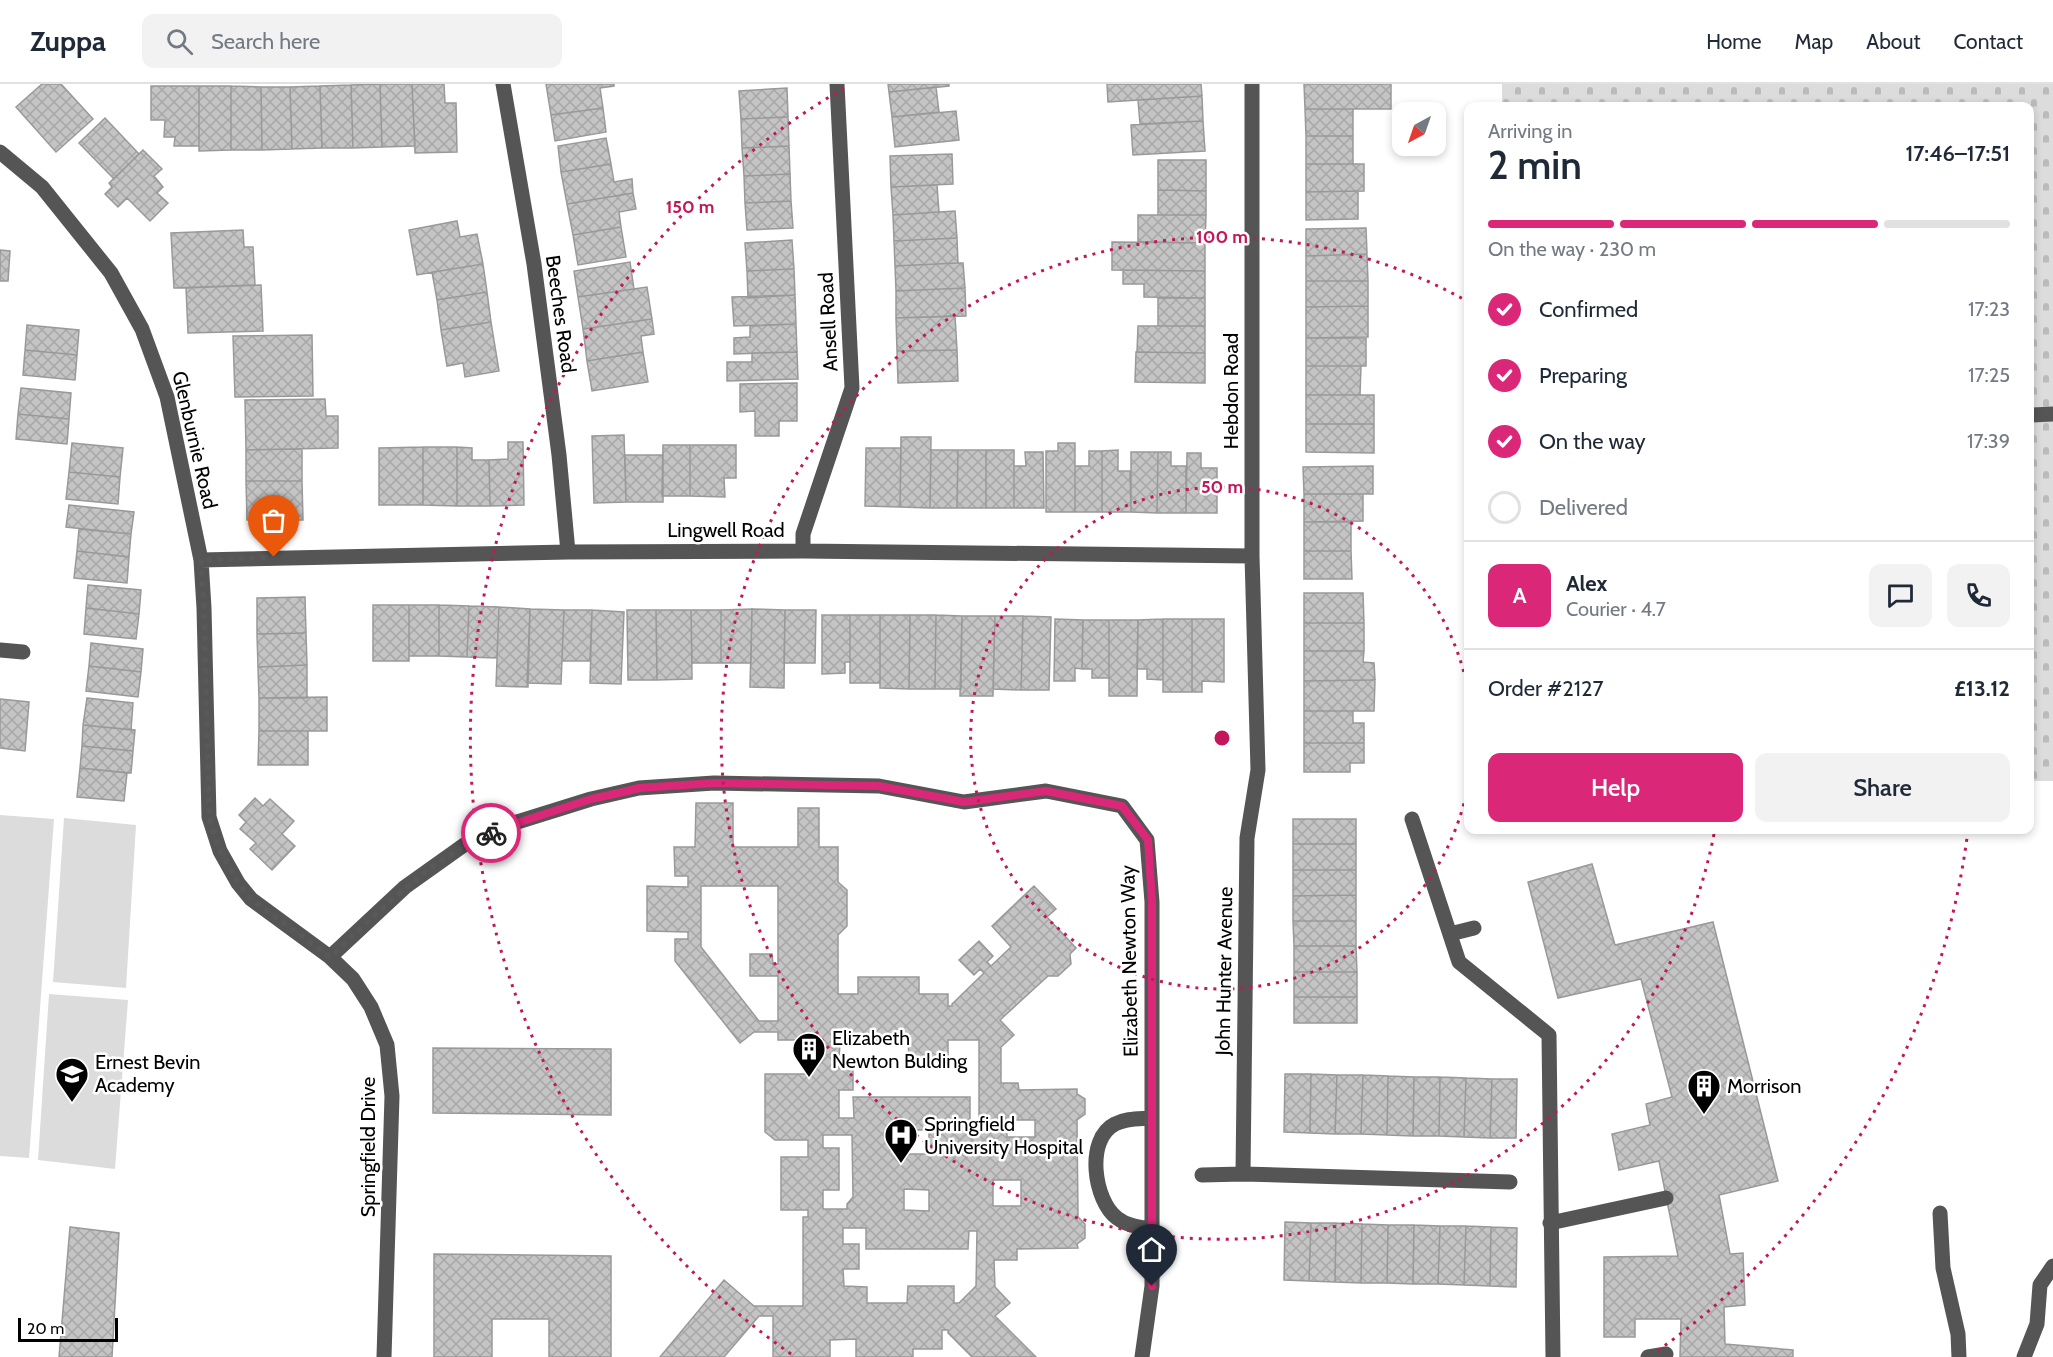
<!DOCTYPE html>
<meta charset="utf-8">
<style>
:root{--surface:#fff;--page:#f2f2f3;--text:#1f2937;--muted:#747a83;--line:#e0e1e3;--accent:#db2777}
body{margin:0;font-family:Cabin,sans-serif;background:var(--page);color:var(--text);height:100vh;display:flex;flex-direction:column;font-size:22px;white-space:nowrap}
*{box-sizing:border-box;margin:0}
p{font-size:20px;color:var(--muted)}
.icon{flex:none;width:33px;height:33px;fill:none;stroke:currentColor;stroke-width:2;stroke-linecap:round;stroke-linejoin:round}
.map{position:relative;flex:1;overflow:hidden}
.drawer{position:absolute;left:1464px;top:18px;width:570px;height:732px;display:flex;flex-direction:column;background:var(--surface);border-radius:12px;box-shadow:0 3px 9px #0003}
.drawer>*{flex:none}
.needle{width:39px;rotate:220deg}
.controls{position:absolute;left:1392px;top:18px;display:grid;gap:12px}
.controls a{display:grid;place-items:center;width:54px;height:54px;border-radius:12px;background:var(--surface);box-shadow:0 3px 9px #0003;font-size:30px}
.scale{position:absolute;left:18px;bottom:15px;width:100px;box-sizing:border-box;padding-left:6px;border:3px solid #000;border-top:0;font-size:16px;line-height:21px;white-space:nowrap;color:#000;-webkit-text-stroke:4px #fff;paint-order:stroke}
.pin{position:absolute;display:grid;place-items:center;width:51px;height:51px;color:#fff;margin:-62px -26px;border-radius:50% 50% 50% 0;rotate:-45deg;box-shadow:0 0 6px #0007}
.pin .icon{rotate:45deg}
.courier{position:absolute;display:grid;place-items:center;width:60px;height:60px;margin:-30px;border:4px solid #db2777;border-radius:50%;background:#fff;color:#222;box-shadow:0 2px 8px #0007}
.head em{font-style:normal;font-weight:600}
.head div{display:flex;flex-direction:column-reverse}
.head{display:flex;align-items:center;justify-content:space-between;height:102px;padding:0 24px}
h1{font-size:39px;font-weight:600;line-height:45px}
.bar{display:grid;grid-template-columns:repeat(4,1fr);gap:9px 6px;align-content:center;height:72px;padding:0 24px}
.bar i{height:8px;border-radius:4px;background:var(--line)}
.bar .active{background:var(--accent)}
.bar p{grid-column:span 4}
.line{display:flex;align-items:center;gap:15px;padding:0 24px;border-top:2px solid var(--line)}
.line div{flex:1}
.round{display:grid;place-items:center;flex:none;width:63px;height:63px;border-radius:12px;background:var(--page)}
ol{padding:0 24px;list-style:none}
li{display:flex;align-items:center;gap:18px;height:66px}
li p{margin-inline-start:auto}
li .icon{padding:6px;border-radius:50%;background:var(--accent);color:#fff;stroke-width:4}
li:last-child{color:var(--muted)}
li i{width:33px;height:33px;border:3px solid var(--line);border-radius:50%}
.primary-button{display:flex;gap:12px;margin-top:auto;padding:12px 24px}
.primary-button a{flex:1;height:69px;border-radius:12px;background:var(--accent);color:#fff;font-size:24px;font-weight:600;line-height:69px;text-align:center}
.primary-button a+a{background:var(--page);color:var(--text)}
header{display:flex;align-items:center;gap:36px;box-sizing:border-box;height:84px;padding:0 30px;background:var(--surface);border-bottom:2px solid var(--line)}
header strong{font-size:28px}
nav{display:flex;gap:33px;margin-inline-start:auto;font-size:21px}
.search{width:420px;height:54px;background:var(--page);display:flex;align-items:center;gap:15px;box-sizing:border-box;padding:0 21px;border-radius:12px;color:var(--muted);font-size:22px}
.map>svg:first-child{display:block}
</style>
<header>
<strong>Zuppa</strong>
<div class="search"><svg class="icon" aria-label="search" viewBox="0 0 24 24"><circle cx="10" cy="10" r="6"/><path d="M15 15l6 6"/></svg>Search here</div>
<nav><a>Home</a><a>Map</a><a>About</a><a>Contact</a></nav>
</header>
<div class="map">
<svg width="2053" height="1273" viewBox="0 0 2053 1273">
<defs>
<pattern id="cemetery-stones" width="16" height="16" patternUnits="userSpaceOnUse" patternTransform="scale(1.5)"><rect width="16" height="16" fill="#dcdcdc"/><path d="M2 7V4a2 2 0 0 1 4 0v3zM10 15v-3a2 2 0 0 1 4 0v3z" fill="#bbb"/></pattern>
<pattern id="building-cross-hatch" width="8" height="8" patternUnits="userSpaceOnUse" patternTransform="scale(1.5)"><rect width="8" height="8" fill="#c4c4c4"/><path d="M0 0l8 8M0 8l8-8" fill="none" stroke="#a7a7a7"/></pattern>
</defs>
<rect width="100%" height="100%" fill="#fff"/>
<path fill="url(#cemetery-stones)" d="M1502,0H2053V697H2030V22H1502Z"/>
<path fill="#dcdcdc" d="M0,731L54,735L29,1074L0,1072Z
M64,734L136,741L126,904L53,898Z
M49,910L128,916L115,1085L38,1076Z"/>
<path fill="url(#building-cross-hatch)" stroke="#999" stroke-width="1.5" fill-rule="evenodd" d="M42,0H61L93,35L56,68L16,23Z
M380,0H412L415,62L382,63Z
M380,0L382,63L353,64L351,1Z
M412,0H444L445,19H456L457,68L415,69Z
M546,0H614V2L600,4L603,24L551,31Z
M888,0H949V2L889,8Z
M1107,0H1201L1202,12L1108,18Z
M1304,0H1391V25H1305Z
M351,1L353,64H322L320,2Z
M151,2H199V62H174L175,53H164L165,36H151Z
M199,2H231V66L199,67Z
M231,2L261,3L262,66H231Z
M320,2L322,64L292,65L290,3Z
M261,3H290L292,65L262,66Z
M936,3L939,28L892,33L889,8Z
M787,4L788,33L741,35L739,7Z
M1202,12L1203,37L1140,40L1138,16Z
M603,24L606,48L555,57L551,31Z
M1305,25H1353V52H1306Z
M956,27L959,56L895,63L892,33Z
M788,33L789,62L742,64L741,35Z
M105,34L139,70L114,95L79,59Z
M1203,37L1205,67L1133,71L1131,41Z
M1306,52H1353V80H1306Z
M606,54L611,80L561,88L558,62Z
M789,62L790,90L744,92L742,64Z
M143,66L162,85L154,92L163,103L157,109L168,119L150,137L127,114L118,123L105,110L112,103L109,99Z
M952,70L953,100L891,103L890,72Z
M1158,76H1206V107L1158,106Z
M611,80L614,98L632,95L633,109L567,120L561,88Z
M1306,80H1364V107L1306,108Z
M790,90L791,117L745,119L744,92Z
M937,101L939,128L893,131L891,103Z
M1158,106L1206,107V131H1158Z
M1358,107V135L1306,136V108Z
M633,109L636,125L619,128L621,143L573,151L567,120Z
M791,117L793,144L747,146L745,119Z
M955,127L957,154L894,157L893,131Z
M1138,131H1206L1205,159L1138,158Z
M457,137L460,153L477,150L483,180L417,191L409,146Z
M621,143L626,173L578,181L573,151Z
M1366,144L1367,170L1306,172V145Z
M243,146L244,163H253L255,201L174,204L171,149Z
M957,154L958,179L895,182L894,157Z
M792,156L794,185L747,187L745,159Z
M1112,158L1205,159V187L1112,186Z
M0,166L10,167L8,197H0Z
M1367,170L1368,197H1306V172Z
M630,178L634,205L578,213L574,187Z
M958,179H963L965,204L896,207L895,182Z
M483,180L487,208L437,216L432,188Z
M794,185L795,211L748,214L747,187Z
M1123,186L1205,187V214L1144,213V200H1123Z
M1306,197H1368V222L1306,223Z
M261,201L263,247L188,249L186,204Z
M647,203L652,235L583,245L578,213Z
M965,204L966,232L896,234V207Z
M487,208L491,238L441,246L437,216Z
M795,211L796,240L734,242L732,213Z
M1158,214H1205V242H1158Z
M1368,222V253L1306,254V223Z
M955,232L957,266L897,267L896,234Z
M652,235L654,250L641,252L643,268L587,277L583,245Z
M491,238L499,287L465,293L463,279L447,282L441,246Z
M796,240L797,268L734,270V254L750,253V242Z
M27,241L79,246L77,271L25,266Z
M1138,242H1205V269L1137,268Z
M312,251L313,312L235,313L233,252Z
M1306,254H1366V282H1306Z
M25,266L77,271L75,296L23,291Z
M957,266L958,297L898,299L897,267Z
M643,268L648,298L592,307L587,277Z
M797,268L798,295L727,297V278H752V269Z
M1136,268L1205,269V299L1135,298Z
M1306,282H1361L1360,311H1306Z
M797,299V337H779V352H755V327L740,328V300Z
M21,304L71,309L69,335L18,330Z
M1306,311H1374V340H1306Z
M325,315L326,332H338V364L246,366L245,316Z
M18,330L69,335L67,360L16,355Z
M1306,340H1374V369L1306,368Z
M624,351L626,418L594,419L592,352Z
M901,353H931L930,424L900,423Z
M508,358H523L524,421L490,422L489,376L508,375Z
M72,359L123,364L120,393L69,388Z
M1058,359H1075V428H1046V367H1058Z
M663,361H690V412H662Z
M690,361H736V394H724L725,413L690,412Z
M423,363V421H379V364Z
M423,363H457V422L423,421Z
M457,363L472,364V376H489L490,422H457Z
M866,364H901L900,423L865,422Z
M302,365V397H246V366Z
M931,366H958L957,424H930Z
M958,366H986V424H957Z
M986,366H1014V424H986Z
M1118,366V387H1130L1131,428H1102V367Z
M1089,367H1102V428H1075V382H1089Z
M1025,368H1043L1044,424H1014V382H1026Z
M1131,368H1158L1157,429L1131,428Z
M1158,368H1171V382H1186V429H1157Z
M1187,369H1201V384H1217V429H1186Z
M625,371H663V418H626Z
M1373,382V410H1304L1303,383Z
M69,388L120,393L118,420L66,415Z
M246,397H302L303,436H247Z
M1304,410H1363V437L1304,438Z
M69,421L134,428L131,450L66,443Z
M1304,438H1351V467H1304Z
M79,445L131,450L129,473L77,467Z
M77,467L129,473L127,499L74,494Z
M1304,467H1351L1352,495H1304Z
M88,501L141,506L139,530L86,524Z
M1304,509H1363L1364,539H1304Z
M305,513L306,549L257,550V514Z
M373,521H409V577H373Z
M409,521H439V572H409Z
M439,521L469,522L467,573L439,572Z
M469,522L499,523L497,574L467,573Z
M499,523L530,525L528,603L496,602Z
M86,524L139,530L136,555L84,550Z
M530,525L564,526L561,600L527,599Z
M752,525L785,526L784,604L750,603Z
M752,525L751,579H721V526Z
M564,526H592L590,577H562Z
M592,526L624,528L621,600L590,599Z
M627,526H656L657,596H628Z
M656,526H691L692,595L657,596Z
M691,526H721V579H692Z
M785,526H816L815,579H784Z
M822,531H850V578H845V589L822,590Z
M850,531H880V599H850Z
M880,531H910L909,605L880,604Z
M910,531H936L935,605H909Z
M936,531L962,532L961,605H935Z
M962,532H995L993,612H960Z
M995,532H1023L1021,606L993,605Z
M1023,532L1051,533L1049,606H1021Z
M1055,535L1083,536L1082,585L1075,584V597H1054Z
M1163,535H1192V608H1163Z
M1163,535V596L1147,595V585H1137L1138,536Z
M1192,535H1224V598L1202,597V608H1192Z
M1083,536H1109V594H1092V585H1082Z
M1109,536H1138L1137,612H1109Z
M1304,539H1364V567H1304Z
M306,549L307,581L258,583L257,550Z
M91,559L143,565L141,588L89,582Z
M1304,567H1364L1363,578L1374,579L1375,596L1304,597Z
M307,581V614H259L258,583Z
M89,582L141,588L138,613L86,607Z
M1375,596L1374,627H1304V597Z
M327,613V647H259V614Z
M87,614L133,619L131,646L83,641Z
M0,615L29,618L25,667L0,664Z
M1304,627H1353V639H1364V659H1304Z
M83,641L135,646L133,667L82,662Z
M259,647H308V681H258Z
M1304,659H1364V679H1350V688H1304Z
M82,662L133,667L131,689L80,684Z
M80,684L127,689L124,717L77,713Z
M255,714L263,722L270,715L294,737L282,750L295,762L272,786L250,765L256,759L240,745L246,738L239,731Z
M696,719H733V763H798V724H819V763H838V798L847,806V842L838,851V910H858V893H919V910H948V922H952V920L984,889L980,885L974,891L959,876L979,857L993,872L987,878L991,882L1011,863L992,842L1034,802L1056,825L1047,833L1076,864L1070,870L1071,880L1058,892H1048L1000,936L1014,951L1001,963V999H1018L1019,1006L1077,1005V1010L1085,1015V1030L1077,1036L1078,1133L1085,1140V1154L1077,1160L1078,1164L1017,1165V1176H994L995,1203L1010,1219L995,1232L1036,1273H972L948,1249V1246H942V1265H913V1273H856V1255L830,1256V1273H773V1232H759L724,1273H660L724,1196L754,1222H803V1133H808V1126H781V1073H808V1056H775L765,1048V990H808V956H778V948H754L740,959L675,877V855H688V848L647,847V802L688,803V792H675L674,763H695ZM701,802H778V880H773L772,870H750V892H778V937H759L701,863ZM840,956L908,957L909,973H948V956H979V1043H970V1013H853L854,1034H839V1006H853V981H839ZM1007,1036H1035V1053H1007ZM904,1046H929V1070H904ZM823,1051H852L853,1113L847,1120V1125H823V1106H839V1064H823ZM993,1096H1021V1122H993ZM904,1105L929,1106V1127L904,1126ZM843,1144H866V1165H968L969,1147H977L976,1202L959,1219H954V1202H908L907,1219H867V1203L844,1202L843,1185H859V1160H843Z
M1293,735H1356V760H1293Z
M1293,760H1356V786H1293Z
M1592,780L1615,861L1713,838L1778,1097L1719,1111L1730,1170L1743,1169L1745,1221L1724,1223L1725,1260L1793,1266V1273H1680L1681,1235H1635V1253H1604V1173L1678,1172L1659,1077L1619,1086L1612,1050L1650,1041L1646,1020L1672,1013L1641,895L1558,914L1528,798Z
M1293,786H1356V811L1293,812Z
M1356,811V837H1293V812Z
M1293,837H1356V862H1294Z
M1294,862H1356L1357,888H1294Z
M1294,888H1357V913H1294Z
M1294,913H1357V939H1294Z
M433,964L611,965V1031L433,1029Z
M1285,990H1311L1310,1049L1284,1048Z
M1311,990L1337,991L1335,1050L1310,1049Z
M1337,991H1363L1361,1050H1335Z
M1363,991L1388,992L1387,1051L1361,1050Z
M1388,992L1414,993L1413,1052L1387,1051Z
M1414,993H1440L1439,1052H1413Z
M1440,993L1466,994L1464,1053L1439,1052Z
M1466,994L1492,995L1490,1054L1464,1053Z
M1492,995H1517L1516,1054H1490Z
M1285,1138L1311,1139L1309,1197L1284,1196Z
M1311,1139H1336L1335,1198L1309,1197Z
M1336,1139L1362,1140L1361,1199L1335,1198Z
M1362,1140L1388,1141L1387,1199H1361Z
M1388,1141H1414L1413,1200L1387,1199Z
M1414,1141L1440,1142L1438,1200H1413Z
M1440,1142H1466L1464,1201L1438,1200Z
M1466,1142L1491,1143L1490,1202L1464,1201Z
M70,1143L119,1149L112,1273H59Z
M1491,1143L1517,1144L1516,1203L1490,1202Z
M434,1170L611,1172V1273H549V1235H492V1273H434Z"/>
<g fill="none" stroke-linecap="round" stroke-linejoin="round">
<path stroke="#555" stroke-width="15" d="M503,0L534,180L559,371L568,468
M0,68L42,103L111,189L142,245L167,313L201,476L204,524L209,733L220,767L238,799L251,815L330,873L353,895L371,923L387,961L392,1012L384,1273
M2030,331L2053,330
M803,467V450L852,304L837,0
M201,476L568,468L803,467L1252,472
M0,566L23,568
M1412,735L1459,878L1549,951L1553,1273
M1450,850L1474,844
M330,873L405,803L464,761L514,739L591,715L639,704L714,699L879,702L964,718L1046,707L1122,722L1147,756L1152,818V1202L1142,1273
M1151,1034C1140,1035 1126,1034 1115,1040C1085,1055 1094,1117 1117,1134C1127,1142 1140,1143 1152,1145
M1243,1090L1247,754L1258,686L1252,472V0
M1202,1091L1243,1090L1510,1098
M1940,1129L1943,1184L1958,1250L1959,1273
M1550,1139L1666,1114
M1648,1273L1666,1270
M2024,1273L2037,1240L2040,1201L2053,1182"/>
</g>
<g fill="none" stroke-linecap="round" stroke-linejoin="round">
<path stroke="#595959" stroke-width="6" stroke-dasharray="0 10.8" d="M274,473L201,476L204,524L209,733L220,767L238,799L251,815L330,873C380,827 427,777 491,749"/>
<path stroke="#db2777" stroke-width="8" d="M491,749L514,740L591,715L623,708L639,704L714,699L879,702L964,718L1046,707L1122,722L1148,756L1152,818V1202"/>
</g>
<g fill="none" stroke="#c2185b" stroke-width="3" stroke-dasharray="3 6">
<path d="M1468 702A251 251 0 1 1 1468 606"/>
<path d="M1714 750A501 501 0 1 1 1465 216"/>
<path d="M1968 746A752 752 0 0 1 1653 1270M791 1270A752 752 0 0 1 846 3"/>
</g>
<defs>
<symbol id="building-pin" viewBox="-11 -11 22 30"><path d="M0 17L-7.5 6A9.5 9.5 0 1 1 7.5 6Z" fill="#000" stroke="#fff"/><path d="M-4-6H4V6H1V3H-1V6H-4ZM-2.5-4.3h1.7v1.8h-1.7ZM.8-4.3h1.7v1.8H.8ZM-2.5-1h1.7V.8h-1.7ZM.8-1h1.7V.8H.8Z" fill="#fff"/></symbol>
<symbol id="school-pin" viewBox="-11 -11 22 30"><path d="M0 17L-7.5 6A9.5 9.5 0 1 1 7.5 6Z" fill="#000" stroke="#fff"/><path d="M0-5L7-2L0 1L-7-2ZM-4 1L0 2.5L4 1V4Q0 6-4 4Z" fill="#fff"/></symbol>
<symbol id="hospital-pin" viewBox="-11 -11 22 30"><path d="M0 17L-7.5 6A9.5 9.5 0 1 1 7.5 6Z" fill="#000" stroke="#fff"/><path d="M-5-5h3v3.5h4V-5h3V5h-3V1.5h-4V5h-3Z" fill="#fff"/></symbol>
</defs>
<g fill-rule="evenodd">
<use href="#building-pin" x="790" y="946" width="38" height="52"/>
<use href="#school-pin" x="53" y="971" width="38" height="52"/>
<use href="#building-pin" x="1685" y="983" width="38" height="52"/>
<use href="#hospital-pin" x="882" y="1032" width="38" height="52"/>
</g>
<g text-anchor="middle" stroke-width="5" stroke-linejoin="round" paint-order="stroke">
<g font-size="20" fill="#000" stroke="#fff">
<text transform="translate(561 230) rotate(82)" y="7">Beeches Road</text>
<text transform="translate(828 238) rotate(-93)" y="7">Ansell Road</text>
<text transform="translate(1231 307) rotate(-90)" y="7">Hebdon Road</text>
<text transform="translate(195 356) rotate(77)" y="7">Glenburnie Road</text>
<text x="726" y="453">Lingwell Road</text>
<text transform="translate(1129 877) rotate(-91)" y="7">Elizabeth Newton Way</text>
<text transform="translate(1224 887) rotate(-89)" y="7">John Hunter Avenue</text>
<text transform="translate(368 1063) rotate(-90)" y="7">Springfield Drive</text>
</g>
<g font-size="20" fill="#000" stroke="#fff" text-anchor="start">
<text x="832" y="961">Elizabeth<tspan x="832" dy="23">Newton Bulding</tspan></text>
<text x="95" y="985">Ernest Bevin<tspan x="95" dy="23">Academy</tspan></text>
<text x="1727" y="1009">Morrison</text>
<text x="924" y="1047">Springfield<tspan x="924" dy="23">University Hospital</tspan></text>
</g>
</g>
<circle cx="1222" cy="654" r="9" fill="#c2185b" stroke="#fff" stroke-width="3"/>
<g font-size="18" text-anchor="middle" font-weight="bold" fill="#c2185b" stroke="#fff" stroke-width="5" stroke-linejoin="round" paint-order="stroke">
<text x="690" y="129">150 m</text>
<text x="1222" y="159">100 m</text>
<text x="1222" y="409">50 m</text>
</g>
</svg>
<div class="controls">
<a><svg class="needle" viewBox="-14 -14 28 28"><path d="M0-13l5 13h-10z" fill="#e53935"/><path d="M0 13l5-13h-10z" fill="#747a83"/></svg></a>
</div>
<div class="scale">20 m</div>
<div class="pin" style="left:274px;top:473px;background:#ea580c"><svg class="icon" aria-label="bag" viewBox="0 0 24 24"><path d="M5 8h14l-1 12H6zM9 8a3 3 0 0 1 6 0"/></svg></div>
<div class="pin" style="left:1152px;top:1202px;background:#1f2937"><svg class="icon" aria-label="home" viewBox="0 0 24 24"><path d="M3 11l9-7 9 7M6 9v11h12V9"/></svg></div>
<div class="courier" style="left:491px;top:749px"><svg class="icon" aria-label="bike" viewBox="0 0 24 24"><circle cx="6" cy="16" r="4"/><circle cx="18" cy="16" r="4"/><path d="M6 16l4-8h5l3 8M10 8l3 8H6M13 5h3"/></svg></div>
<section class="drawer">
<div class="head"><div><h1>2 min</h1><p>Arriving in</p></div><em>17:46–17:51</em></div>
<div class="bar"><i class="active"></i><i class="active"></i><i class="active"></i><i></i><p>On the way · 230 m</p></div>
<ol>
<li><svg class="icon" aria-label="check" viewBox="0 0 24 24"><path d="M5 12l5 5 9-10"/></svg>Confirmed<p>17:23</p></li>
<li><svg class="icon" aria-label="check" viewBox="0 0 24 24"><path d="M5 12l5 5 9-10"/></svg>Preparing<p>17:25</p></li>
<li><svg class="icon" aria-label="check" viewBox="0 0 24 24"><path d="M5 12l5 5 9-10"/></svg>On the way<p>17:39</p></li>
<li><i></i>Delivered</li>
</ol>
<div class="line" style="height:108px"><b class="round" style="background:var(--accent);color:#fff">A</b><div><b>Alex</b><p>Courier · 4.7</p></div><a class="round"><svg class="icon" aria-label="chat" viewBox="0 0 24 24"><path d="M4 5h16v11H9l-5 4z"/></svg></a><a class="round"><svg class="icon" aria-label="phone" viewBox="0 0 24 24"><path d="M5 4h4l2 5-3 2q2 4 5 5l2-3 5 2v4C11 20 4 13 5 4z"/></svg></a></div>
<div class="line" style="height:78px"><div>Order #2127</div><b>£13.12</b></div>
<div class="primary-button"><a>Help</a><a>Share</a></div>
</section>
</div>
